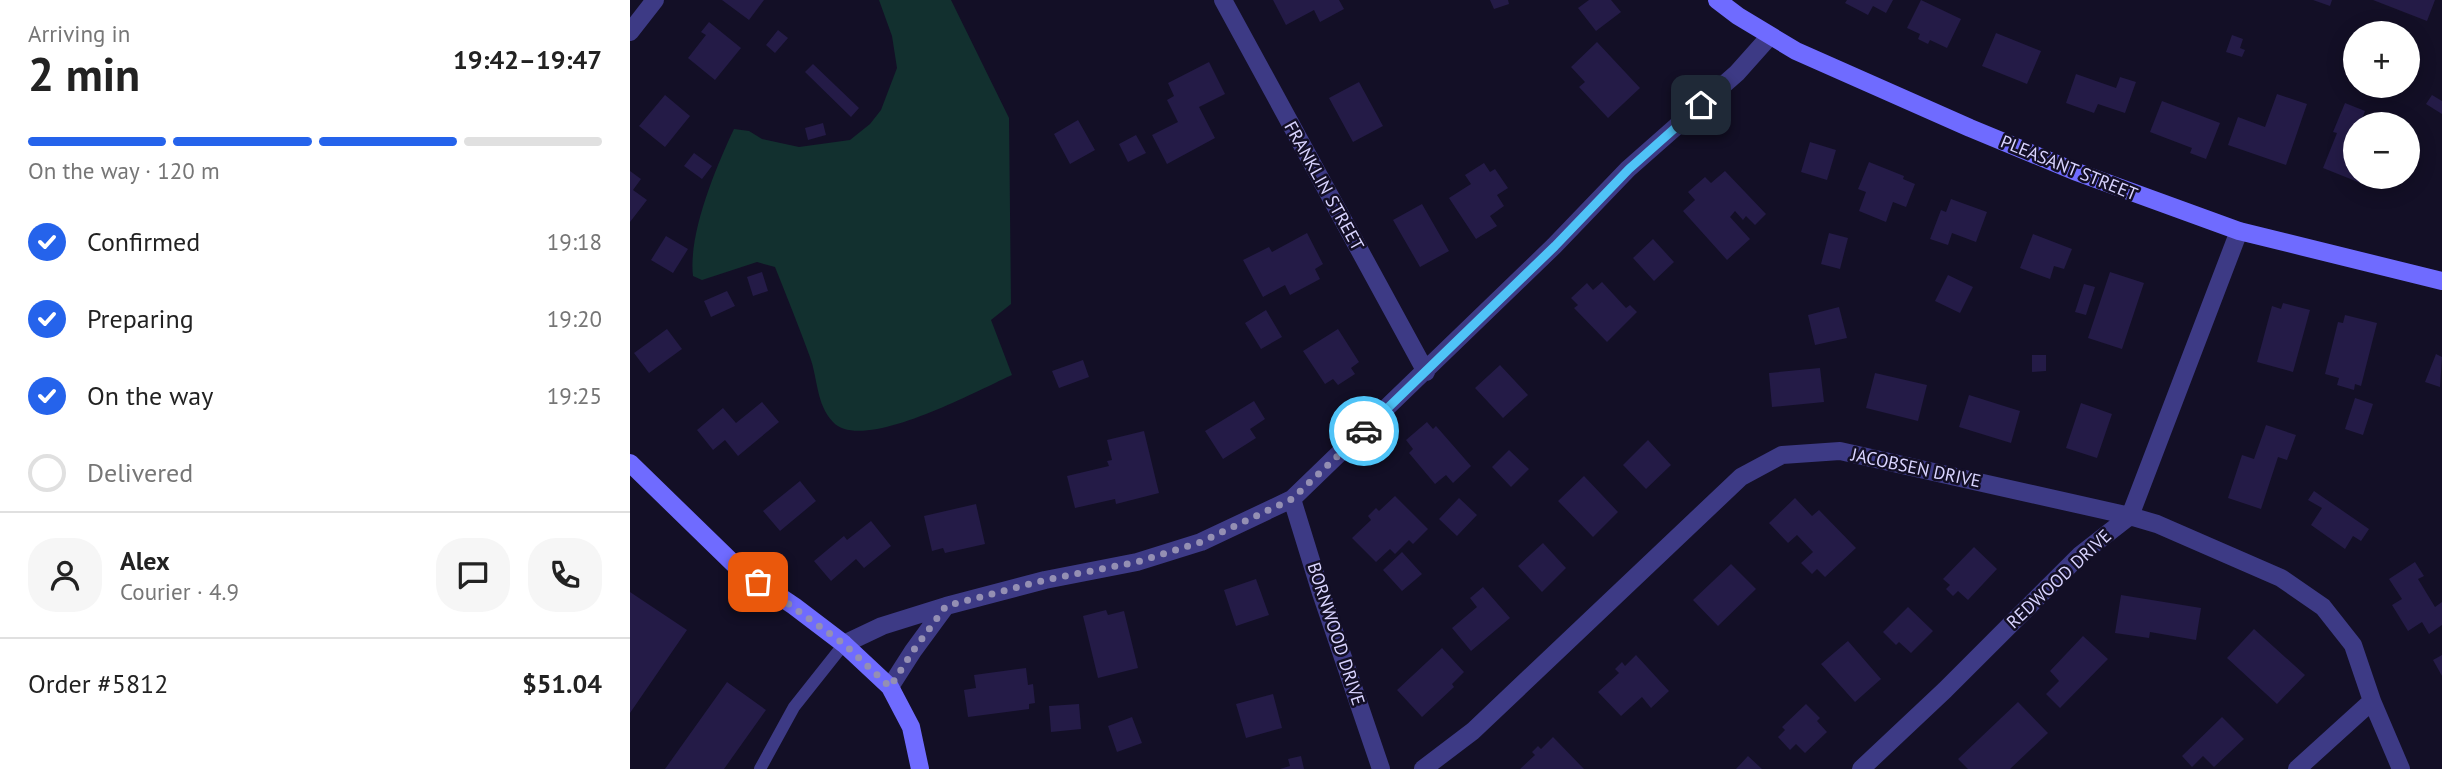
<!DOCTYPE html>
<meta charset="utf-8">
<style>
:root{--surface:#fff;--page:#f6f6f6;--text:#222;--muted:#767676;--line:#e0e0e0;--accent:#2563eb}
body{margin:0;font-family:"PT Sans",sans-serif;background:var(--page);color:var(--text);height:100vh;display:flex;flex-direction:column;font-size:26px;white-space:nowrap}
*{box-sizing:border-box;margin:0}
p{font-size:23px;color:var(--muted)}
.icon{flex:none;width:38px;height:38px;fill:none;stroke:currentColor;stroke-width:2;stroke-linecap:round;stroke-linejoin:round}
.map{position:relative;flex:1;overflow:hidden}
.panel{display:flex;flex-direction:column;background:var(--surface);width:630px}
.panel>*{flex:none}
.controls{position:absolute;left:1713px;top:21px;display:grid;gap:14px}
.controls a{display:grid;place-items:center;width:77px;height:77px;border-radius:50%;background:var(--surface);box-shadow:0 4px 18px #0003;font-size:35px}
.pin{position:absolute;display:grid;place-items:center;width:60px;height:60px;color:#fff;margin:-30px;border-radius:14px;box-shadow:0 4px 10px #0006}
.courier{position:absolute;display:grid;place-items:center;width:70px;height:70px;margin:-35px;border:5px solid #4fc3f7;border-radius:50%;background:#fff;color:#222;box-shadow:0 2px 9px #0007}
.headline em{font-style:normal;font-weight:800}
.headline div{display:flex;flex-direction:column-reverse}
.headline{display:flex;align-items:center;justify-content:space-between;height:119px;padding:0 28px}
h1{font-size:46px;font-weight:800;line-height:52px}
.bar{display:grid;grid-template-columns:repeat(4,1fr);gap:10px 7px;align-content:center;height:84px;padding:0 28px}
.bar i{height:9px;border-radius:5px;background:var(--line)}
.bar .on{background:var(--accent)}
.bar p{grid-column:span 4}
.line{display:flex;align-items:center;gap:18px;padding:0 28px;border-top:2px solid var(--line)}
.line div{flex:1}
.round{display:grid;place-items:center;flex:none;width:74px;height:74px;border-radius:28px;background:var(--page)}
ol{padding:0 28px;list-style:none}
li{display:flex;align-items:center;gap:21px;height:77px}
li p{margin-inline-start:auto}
li .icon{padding:7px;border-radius:50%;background:var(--accent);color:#fff;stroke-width:4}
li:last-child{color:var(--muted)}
li i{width:38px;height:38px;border:4px solid var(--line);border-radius:50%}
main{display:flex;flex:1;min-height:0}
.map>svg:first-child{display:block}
</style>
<main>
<section class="panel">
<div class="headline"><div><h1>2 min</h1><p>Arriving in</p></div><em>19:42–19:47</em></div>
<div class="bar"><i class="on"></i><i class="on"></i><i class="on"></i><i></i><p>On the way · 120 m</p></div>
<ol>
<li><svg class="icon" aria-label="check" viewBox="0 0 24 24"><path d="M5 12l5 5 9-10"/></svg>Confirmed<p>19:18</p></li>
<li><svg class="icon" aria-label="check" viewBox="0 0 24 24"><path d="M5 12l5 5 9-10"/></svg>Preparing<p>19:20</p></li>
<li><svg class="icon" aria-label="check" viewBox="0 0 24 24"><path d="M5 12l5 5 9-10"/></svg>On the way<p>19:25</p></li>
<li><i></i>Delivered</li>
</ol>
<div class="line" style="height:126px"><a class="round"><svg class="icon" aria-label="person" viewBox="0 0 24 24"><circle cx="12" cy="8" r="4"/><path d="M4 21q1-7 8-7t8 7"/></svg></a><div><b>Alex</b><p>Courier · 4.9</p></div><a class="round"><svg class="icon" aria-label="chat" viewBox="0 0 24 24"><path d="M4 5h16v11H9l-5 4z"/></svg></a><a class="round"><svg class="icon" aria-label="phone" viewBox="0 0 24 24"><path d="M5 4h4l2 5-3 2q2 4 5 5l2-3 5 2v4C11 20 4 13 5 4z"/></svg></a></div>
<div class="line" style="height:91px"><div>Order #5812</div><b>$51.04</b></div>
</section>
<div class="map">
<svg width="1812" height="769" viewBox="0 0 1812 769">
<rect width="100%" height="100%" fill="#130f26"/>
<path fill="#12302f" d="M249,0H321L379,118L381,304L361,320L382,375C348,390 232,454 203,422C186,404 188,379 180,357C169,327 157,297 145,267L127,262L72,280L63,276C58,234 86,167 104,129L119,131L132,139L169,147L220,140L240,124L251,110L267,68L262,36Z"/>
<path fill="#241b47" d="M92,0H134L119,20Z
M643,0H709L714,9L690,22L684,10L656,25Z
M860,0H878L879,4L864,9Z
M959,0H981L991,12L966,31L948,8Z
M1217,0H1263L1256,13L1243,6L1238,15L1215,3Z
M1291,0L1331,19L1317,48L1300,40L1298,44L1288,39L1290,34L1277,28Z
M1683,0H1702L1700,6Z
M1743,0H1805L1797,21Z
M79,22L111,48L85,80L58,58L76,35L71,32Z
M148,30L158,38L145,53L136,45Z
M1366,33L1411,51L1397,84L1352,66Z
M1602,35L1613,39L1610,48L1615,50L1612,57L1596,52Z
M967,42L1010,88L978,118L949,87L955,82L941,67Z
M579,62L595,94L569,107L585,138L537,164L522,135L548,122L537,100L544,96L538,83Z
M183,64L229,108L221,117L175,72Z
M1446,74L1486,88L1490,77L1506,82L1495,113L1468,104L1464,113L1436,103Z
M729,82L753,126L723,142L699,98Z
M1647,94L1677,104L1656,165L1598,145L1608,117L1635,127Z
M35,95L60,116L35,147L9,126Z
M1802,95L1812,101V114L1796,104Z
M1532,101L1590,123L1576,159L1560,153L1562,148L1520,132Z
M1715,103L1735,111L1730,124H1726V177H1741L1738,186L1693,168L1707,133L1703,132Z
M448,120L465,150L440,164L424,134Z
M193,123L196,135L178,140L175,128Z
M506,135L516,153L498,162L489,144Z
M1180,142L1206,150L1197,180L1171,172Z
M64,153L82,166L72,179L54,166Z
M1239,162L1274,176L1273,179L1285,184L1276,207L1263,202L1256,222L1229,211L1236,192L1228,189Z
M854,163L860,172L865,169L878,188L867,195L874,206L860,216L867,226L846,239L819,198L841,184L835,175Z
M0,171L11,179L3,190L17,200L0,222Z
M1095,171L1136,214L1125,225L1116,216L1113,220L1105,211L1100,217L1120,239L1097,260L1053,211L1065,200L1058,192L1075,177L1081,183Z
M1321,199L1357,212L1346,242L1322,233L1318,245L1300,239L1311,210L1316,212Z
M792,204L819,251L790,267L763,220Z
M677,233L693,264L685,269L690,279L660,295L655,285L633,297L613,260L639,247L642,252Z
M1199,233L1218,238L1210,269L1191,264Z
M1403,234L1442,249L1434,269L1424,266L1420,279L1390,268Z
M36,236L58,249L43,273L21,260Z
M1023,239L1044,262L1024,281L1003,258Z
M132,272L138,291L123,296L117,277Z
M1480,272L1514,283L1492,349L1458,338Z
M1318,275L1343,287L1330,313L1305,301Z
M972,282L996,308L1000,305L1007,312L977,342L944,308L948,305L941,298L957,283L963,290Z
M1454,284L1465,287L1456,315L1445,312Z
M97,291L105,306L81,317L74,301Z
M1653,303L1680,310L1663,372L1627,362L1642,306L1651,309Z
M1209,307L1217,338L1185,345L1178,315Z
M636,310L652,337L631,349L615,323Z
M1715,315L1747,323L1731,386L1725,384L1724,390L1707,385L1709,378L1695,374L1708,322L1713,323Z
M37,329L52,349L19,373L4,353Z
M708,329L729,362L721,368L725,374L708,385L703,379L695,384L673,351Z
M1806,354L1812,357L1810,387L1795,382Z
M1402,355H1416V371L1402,372Z
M453,360L459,377L429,388L422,371Z
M870,365L898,395L873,418L845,388Z
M1190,368L1194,402L1142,407L1139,373Z
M1245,373L1297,385L1288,421L1236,408Z
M1339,395L1390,411L1381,443L1329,427Z
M1725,398L1743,404L1733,435L1715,429Z
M624,401L635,419L620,429L626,438L593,459L575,431Z
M132,402L149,422L108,456L95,440L83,450L67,430L93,408L106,423Z
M1451,403L1482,414L1467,458L1436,448Z
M797,422L803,429L806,426L841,466L823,483L816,475L805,484L779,453L783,449L776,440Z
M1636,425L1666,435L1657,460L1648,457L1631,509L1598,498L1612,455L1624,459Z
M514,431L529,493L486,504L485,499L445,508L437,476L479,466L477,461L482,460L477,440Z
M1018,440L1041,465L1016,489L993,465Z
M879,450L899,469L881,487L862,467Z
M954,476L988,512L963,537L928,501Z
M170,481L186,501L150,531L133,511Z
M1684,491L1739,529L1731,541L1723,536L1715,549L1681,525L1692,508L1678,500Z
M765,496L798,529L783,544L779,540L765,554L760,549L746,562L722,538L741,520L738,516L746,508L749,511Z
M829,498L847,515L827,536L809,519Z
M1165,498L1182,516L1189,510L1226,548L1195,577L1187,569L1182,574L1171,563L1183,552L1167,535L1158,543L1139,523Z
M346,504L355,544L315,553L313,548L302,551L294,516Z
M241,521L261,546L234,568L226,559L201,581L184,561L214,536L217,540Z
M913,543L936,568L912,592L888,566Z
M1344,547L1367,569L1338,600L1328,591L1323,596L1316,589L1320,585L1313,579Z
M772,552L792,574L772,591L753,570Z
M1785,562L1794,576L1788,579L1805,607L1812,602V625L1799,634L1792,622L1778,631L1762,605L1772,599L1759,579Z
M1101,564L1126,589L1088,626L1063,600Z
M626,579L639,615L606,626L594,590Z
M853,587L880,618L841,651L822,628L847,607L840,598Z
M0,592L57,630L0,713Z
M1491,595L1571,608L1566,640L1520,632L1519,638L1485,633Z
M1278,607L1303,631L1281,653L1269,642L1266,645L1253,632Z
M476,610L478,615L494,611L508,668L468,678L453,616Z
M1624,629L1675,675L1647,704L1597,658Z
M1453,636L1478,659L1430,708L1416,694L1429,681L1420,671Z
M1218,641L1251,679L1225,702L1191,664Z
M812,648L834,672L822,684L824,687L792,717L767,690Z
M1006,655L1039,691L1021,708L1012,697L991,716L968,692L989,673L985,669L992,662L995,666Z
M1812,655V676L1803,660Z
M396,668L398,685L403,684L405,703L399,704V709L338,717L334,690L346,688L344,675Z
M97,682L136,710L94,769H35Z
M643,694L652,728L616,738L606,704Z
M1388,702L1418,733L1380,769H1338L1328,759Z
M449,704L451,729L421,732L419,706Z
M1176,704L1190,718L1187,721L1197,732L1175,753L1166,744L1160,750L1148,737L1155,730L1152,727Z
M502,717L512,743L487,752L478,726Z
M1592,717L1614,739L1584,767L1573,756L1562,767L1552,756Z
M923,737L954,769H890L905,755L902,752L908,746L911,749Z
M671,756L674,769H650L660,766L658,759Z
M1118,756L1132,769H1106Z"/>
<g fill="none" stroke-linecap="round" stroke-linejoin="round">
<path stroke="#3d3a85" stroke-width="12" d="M130,769L164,707L214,644"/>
<path stroke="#3d3a85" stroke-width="18" d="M593,0L796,372
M0,32L25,0
M662,499L691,593L751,769
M214,644L252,626L316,606L415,580L507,562L571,542L662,499L924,246L998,169L1107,73L1140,36
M260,687L283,651L316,606
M793,769L843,731L1111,477L1152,455L1210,451L1500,516L1527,524L1651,578L1693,607L1723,645L1742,701L1771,769
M1231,769L1315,690L1450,555L1500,516L1609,231
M1667,769L1742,701"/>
<path stroke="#6f6bff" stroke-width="18" d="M1087,0L1108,16L1166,51L1340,128L1444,171L1609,231L1812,281
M0,463L110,570L164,606L214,644L260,687L281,727L290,769"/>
</g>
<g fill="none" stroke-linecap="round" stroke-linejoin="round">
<path stroke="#948fb3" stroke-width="7" stroke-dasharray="0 12.6" d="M128,582L214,644L260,687L283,651L316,606L415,580L507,562L571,542L662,499L734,431"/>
<path stroke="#4fc3f7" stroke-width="9" d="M734,431L925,246L999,169L1071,105"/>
</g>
<g text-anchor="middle" stroke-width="5" stroke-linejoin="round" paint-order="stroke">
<g font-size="18" fill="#d9d4ff" stroke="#130f26">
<text transform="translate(1439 168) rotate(22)" y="6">PLEASANT STREET</text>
<text transform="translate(694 186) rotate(61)" y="6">FRANKLIN STREET</text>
<text transform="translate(1286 468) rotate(12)" y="6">JACOBSEN DRIVE</text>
<text transform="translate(1429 579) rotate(-43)" y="6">REDWOOD DRIVE</text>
<text transform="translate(706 634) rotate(72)" y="6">BORNWOOD DRIVE</text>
</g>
</g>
</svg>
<div class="controls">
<a>+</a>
<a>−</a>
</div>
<div class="pin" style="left:128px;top:582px;background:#ea580c"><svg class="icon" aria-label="bag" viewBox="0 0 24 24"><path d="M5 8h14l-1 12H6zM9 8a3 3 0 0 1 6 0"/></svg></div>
<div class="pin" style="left:1071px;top:105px;background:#1f2937"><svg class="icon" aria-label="home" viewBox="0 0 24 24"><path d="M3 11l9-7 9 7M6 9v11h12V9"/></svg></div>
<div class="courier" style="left:734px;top:431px"><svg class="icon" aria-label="car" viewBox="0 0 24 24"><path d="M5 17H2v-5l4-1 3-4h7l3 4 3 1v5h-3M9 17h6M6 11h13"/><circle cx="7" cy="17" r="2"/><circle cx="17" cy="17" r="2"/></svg></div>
</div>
</main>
